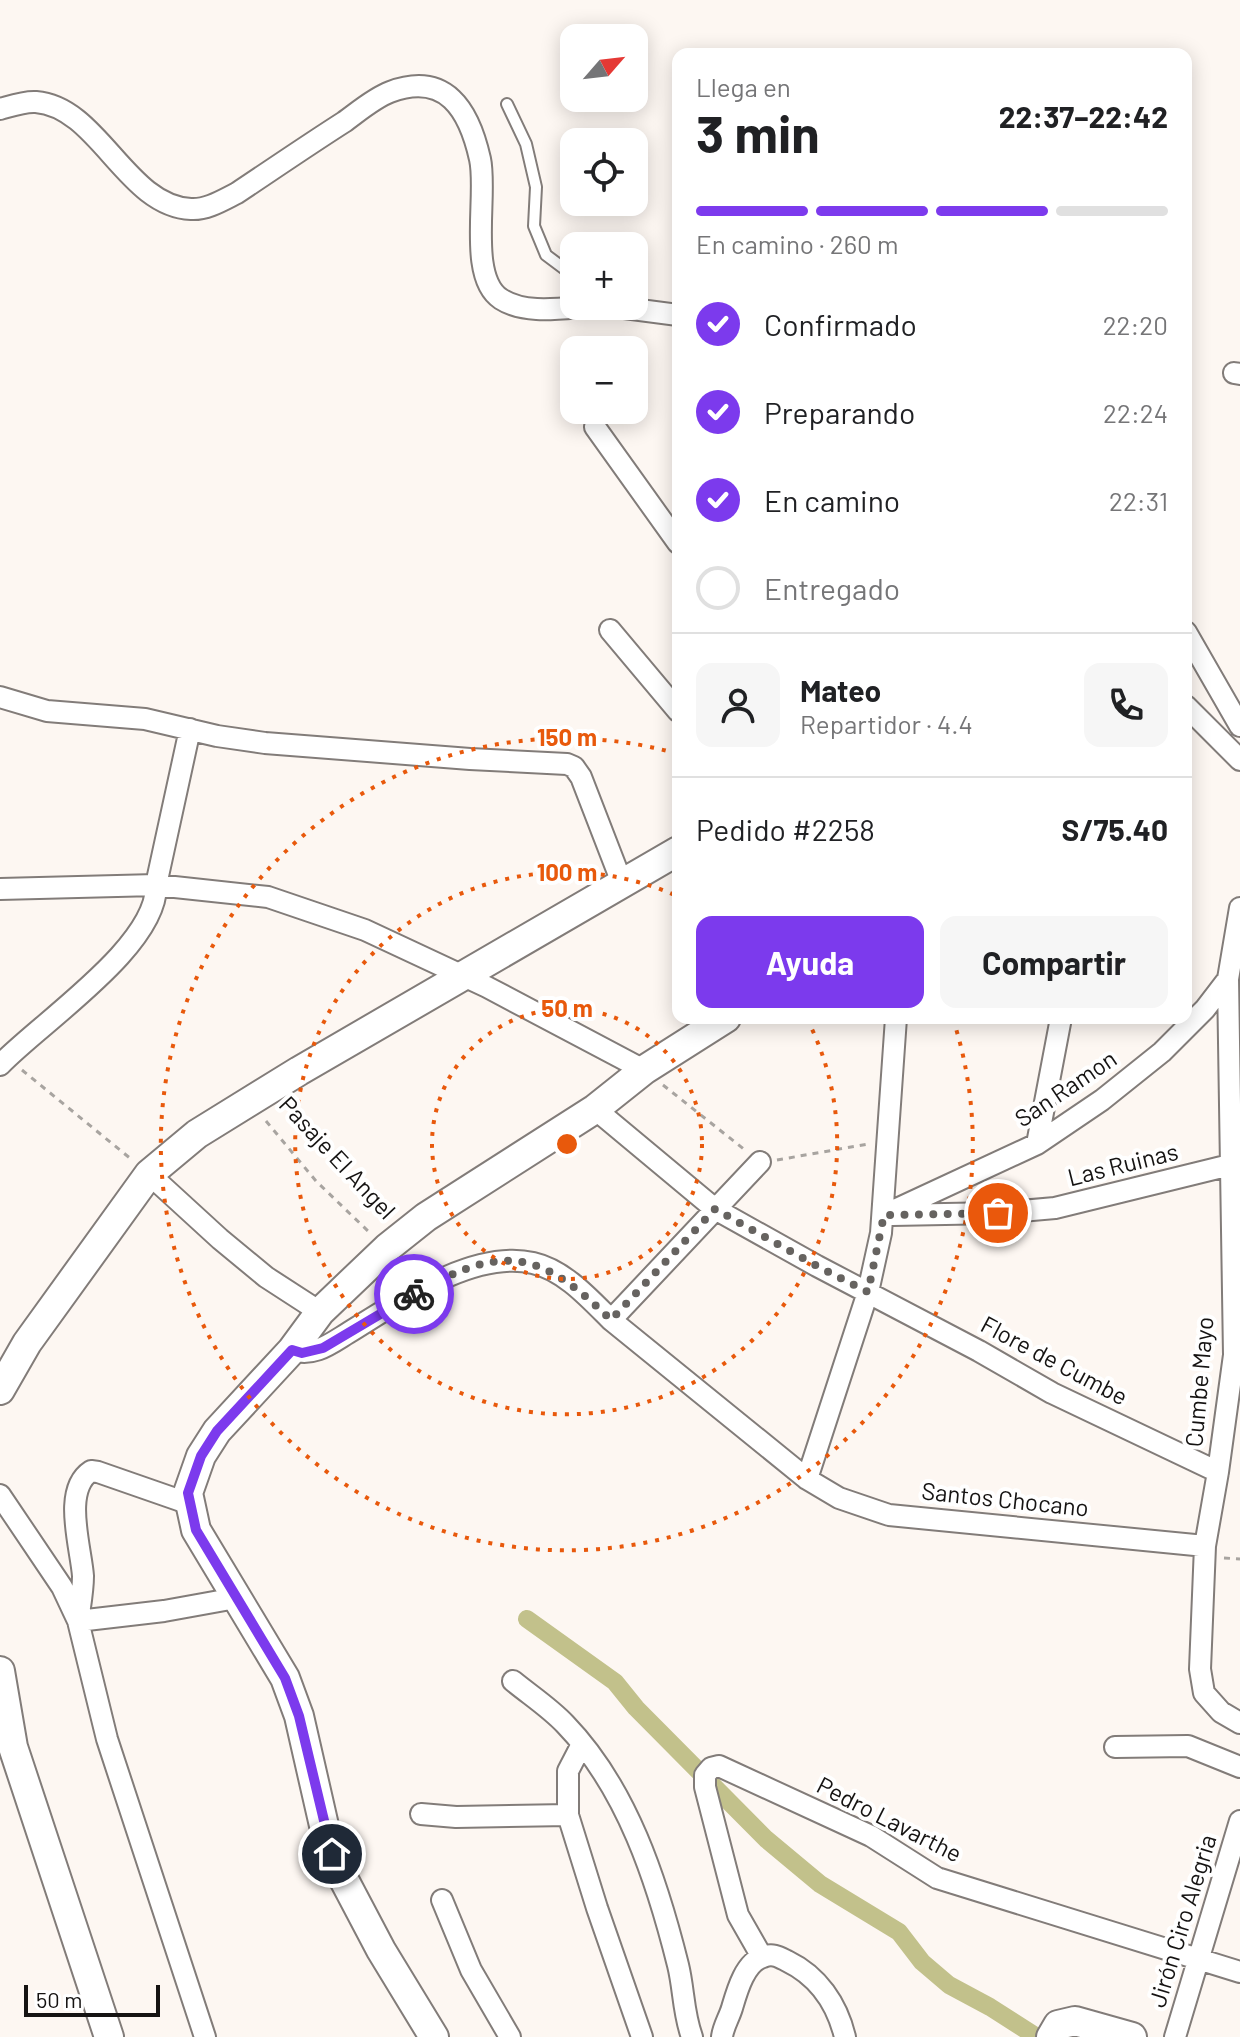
<!DOCTYPE html>
<html lang="es">
<meta charset="utf-8">
<style>
:root{--surface:#fff;--page:#f6f6f6;--text:#202124;--muted:#757577;--line:#e0e0e0;--accent:#7c3aed}
body{margin:0;font-family:Barlow,sans-serif;background:var(--page);color:var(--text);height:100vh;display:flex;flex-direction:column;font-size:30px;white-space:nowrap}
*{box-sizing:border-box;margin:0}
p{font-size:26px;color:var(--muted)}
.icon{flex:none;width:44px;height:44px;fill:none;stroke:currentColor;stroke-width:2;stroke-linecap:round;stroke-linejoin:round}
.map{position:relative;flex:1;overflow:hidden}
.panel{position:absolute;left:672px;top:48px;width:520px;height:976px;display:flex;flex-direction:column;background:var(--surface);border-radius:16px;box-shadow:0 4px 20px #0003}
.panel>*{flex:none}
.needle{width:52px;rotate:62deg}
.controls{position:absolute;left:560px;top:24px;display:grid;gap:16px}
.controls a{display:grid;place-items:center;width:88px;height:88px;border-radius:16px;background:var(--surface);box-shadow:0 4px 20px #0003;font-size:40px}
.scale{position:absolute;left:24px;bottom:20px;width:136px;box-sizing:border-box;padding-left:8px;border:4px solid #151312;border-top:0;font-size:22px;line-height:28px;white-space:nowrap;color:#151312;-webkit-text-stroke:6px #fff;paint-order:stroke}
.pin{position:absolute;display:grid;place-items:center;width:68px;height:68px;color:#fff;margin:-34px;border:4px solid #fff;border-radius:50%;box-shadow:0 2px 8px #0007}
.courier{position:absolute;display:grid;place-items:center;width:80px;height:80px;margin:-40px;border:6px solid #7c3aed;border-radius:50%;background:#fff;color:#222;box-shadow:0 2px 10px #0007}
.head em{font-style:normal;font-weight:700}
.head div{display:flex;flex-direction:column-reverse}
.head{display:flex;align-items:center;justify-content:space-between;height:136px;padding:0 24px}
h1{font-size:52px;font-weight:700;line-height:60px}
.bar{display:grid;grid-template-columns:repeat(4,1fr);gap:12px 8px;align-content:center;height:96px;padding:0 24px}
.bar i{height:10px;border-radius:6px;background:var(--line)}
.bar .active{background:var(--accent)}
.bar p{grid-column:span 4}
.line{display:flex;align-items:center;gap:20px;padding:0 24px;border-top:2px solid var(--line)}
.line div{flex:1}
.round{display:grid;place-items:center;flex:none;width:84px;height:84px;border-radius:16px;background:var(--page)}
ol{padding:0 24px;list-style:none}
li{display:flex;align-items:center;gap:24px;height:88px}
li p{margin-inline-start:auto}
li .icon{padding:8px;border-radius:50%;background:var(--accent);color:#fff;stroke-width:4}
li:last-child{color:var(--muted)}
li i{width:44px;height:44px;border:4px solid var(--line);border-radius:50%}
.primary-button{display:flex;gap:16px;margin-top:auto;padding:16px 24px}
.primary-button a{flex:1;height:92px;border-radius:16px;background:var(--accent);color:#fff;font-size:32px;font-weight:700;line-height:92px;text-align:center}
.primary-button a+a{background:var(--page);color:var(--text)}
.map>svg:first-child{display:block}
</style>
<div class="map">
<svg width="1240" height="2037" viewBox="0 0 1240 2037">
<rect width="100%" height="100%" fill="#fdf7f2"/>
<g fill="none" stroke-linecap="round" stroke-linejoin="round">
<path stroke="#c2c18b" stroke-width="18" d="M527,1619L615,1682L636,1708L766,1839L820,1884L899,1932L922,1962L949,1985L990,2007L1037,2037"/>
<defs>
<path id="lane" d="M507,104L526,144L536,187L534,226L546,255L574,276"/>
<path id="street" d="M0,109C11,106 25,101 36,102C99,107 126,206 191,209C207,210 223,200 237,193C273,169 308,145 344,122C358,112 374,98 390,92C446,71 469,110 480,159C488,194 467,277 501,299C527,316 568,307 597,306
M609,306L678,315
M1234,373L1240,374
M595,427L678,543
M610,630L678,711
M1186,632L1240,726
M0,697L47,711L145,719L217,736L265,743L470,759L567,764L574,767L581,777L622,883
M1186,706L1240,760
M0,889L156,885L268,897L365,930L487,987L644,1070
M1228,979L1234,1355L1218,1472L1205,1546L1200,1669L1204,1693L1221,1712L1240,1723
M0,1065C40,1023 158,946 156,885L190,729
M595,1109L715,1209L817,1266L979,1351L1052,1393L1218,1472
M1037,1144L1061,1018
M149,1174L220,1239L266,1277L320,1312
M884,1215L1037,1144L1102,1100L1162,1052L1205,1009L1228,979L1240,908
M892,1215L998,1213L1055,1208L1230,1165
M611,1320L760,1162
M292,1350C314,1357 330,1344 348,1333C397,1303 473,1249 533,1263C564,1270 589,1298 611,1320L807,1479L839,1498L889,1515L1205,1546
M807,1479L868,1292L881,1233L896,1018
M0,1495L62,1587L78,1621L107,1739L205,2037
M190,1504L98,1472L91,1471C62,1490 81,1547 83,1576C83,1591 80,1606 78,1621L164,1611L236,1598
M513,1681C530,1695 550,1708 565,1724C627,1788 657,1881 678,1965C684,1989 683,2013 692,2037
M582,1744L568,1771V1815L597,1908L642,2037
M1115,1747L1188,1746L1240,1767
M421,1814L456,1817L568,1815
M442,1900L471,1970L510,2037
M762,1957L738,1915L705,1787V1775L711,1768L719,1766L871,1836L937,1878L1240,1972
M722,2037C723,2027 729,2018 732,2008C737,1991 745,1962 763,1957C773,1953 779,1957 787,1961C818,1976 837,2004 845,2037
M1175,2037L1240,1821"/>
<path id="secondary" d="M0,1390L27,1343L149,1174L197,1134L299,1071L678,851
M0,1671L13,1747L109,2037
M434,2037L381,1950L342,1876L325,1830L299,1716L285,1678L196,1530L188,1493L201,1456L217,1431L292,1350L320,1312L387,1248L426,1217L595,1109L644,1070L726,1018
M1051,2037L1058,2025L1075,2021L1132,2037"/>
</defs>
<use href="#lane" stroke="#827c79" stroke-width="14"/>
<use href="#street" stroke="#827c79" stroke-width="24"/>
<use href="#secondary" stroke="#827c79" stroke-width="32"/>
<path stroke="#a8a4a0" stroke-width="3" stroke-dasharray="6 6" stroke-linecap="butt" d="M22,1070L131,1159
M663,1085L745,1150
M266,1121L316,1181L369,1232
M777,1160L868,1144
M1224,1558L1240,1559"/>
<use href="#lane" stroke="#fff" stroke-width="10"/>
<use href="#street" stroke="#fff" stroke-width="20"/>
<use href="#secondary" stroke="#fff" stroke-width="28"/>
</g>
<g fill="none" stroke-linecap="round" stroke-linejoin="round">
<path stroke="#666360" stroke-width="8" stroke-dasharray="0 14.4" d="M414,1294C503,1243 540,1250 611,1320L715,1209L817,1266L868,1292L884,1215L998,1213"/>
<path stroke="#7c3aed" stroke-width="10" d="M332,1854L299,1716L285,1678L196,1530L188,1493L201,1456L217,1431L292,1350L302,1353L323,1348L414,1294"/>
</g>
<g fill="none" stroke="#e8590c" stroke-width="4" stroke-dasharray="4 8">
<circle cx="567" cy="1144" r="135"/>
<path d="M807 1019A271 271 0 1 1 677 896"/>
<path d="M953 1019A406 406 0 1 1 675 753"/>
</g>
<g text-anchor="middle" stroke-width="8" stroke-linejoin="round" paint-order="stroke">
<g font-size="24" fill="#151312" stroke="#fff">
<text transform="translate(1066 1089) rotate(-34)" y="8">San Ramon</text>
<text transform="translate(337 1158) rotate(47)" y="8">Pasaje El Angel</text>
<text transform="translate(1123 1165) rotate(-14)" y="8">Las Ruinas</text>
<text transform="translate(1054 1361) rotate(28)" y="8">Flore de Cumbe</text>
<text transform="translate(1200 1382) rotate(-85)" y="8">Cumbe Mayo</text>
<text transform="translate(1005 1500) rotate(6)" y="8">Santos Chocano</text>
<text transform="translate(889 1820) rotate(27)" y="8">Pedro Lavarthe</text>
<text transform="translate(1183 1921) rotate(-73)" y="8">Jirón Ciro Alegria</text>
</g>
</g>
<circle cx="567" cy="1144" r="12" fill="#e8590c" stroke="#fff" stroke-width="4"/>
<g font-size="24" text-anchor="middle" font-weight="bold" fill="#e8590c" stroke="#fff" stroke-width="8" stroke-linejoin="round" paint-order="stroke">
<text x="567" y="746">150 m</text>
<text x="567" y="881">100 m</text>
<text x="567" y="1017">50 m</text>
</g>
</svg>
<div class="controls">
<a><svg class="needle" viewBox="-14 -14 28 28"><path d="M0-13l5 13h-10z" fill="#e53935"/><path d="M0 13l5-13h-10z" fill="#757577"/></svg></a>
<a><svg class="icon" aria-label="locate" viewBox="0 0 24 24"><circle cx="12" cy="12" r="6"/><path d="M12 2v4M12 18v4M2 12h4M18 12h4"/></svg></a>
<a>+</a>
<a>−</a>
</div>
<div class="scale">50 m</div>
<div class="pin" style="left:998px;top:1213px;background:#ea580c"><svg class="icon" aria-label="bag" viewBox="0 0 24 24"><path d="M5 8h14l-1 12H6zM9 8a3 3 0 0 1 6 0"/></svg></div>
<div class="pin" style="left:332px;top:1854px;background:#1f2937"><svg class="icon" aria-label="home" viewBox="0 0 24 24"><path d="M3 11l9-7 9 7M6 9v11h12V9"/></svg></div>
<div class="courier" style="left:414px;top:1294px"><svg class="icon" aria-label="bike" viewBox="0 0 24 24"><circle cx="6" cy="16" r="4"/><circle cx="18" cy="16" r="4"/><path d="M6 16l4-8h5l3 8M10 8l3 8H6M13 5h3"/></svg></div>
<section class="panel">
<div class="head"><div><h1>3 min</h1><p>Llega en</p></div><em>22:37–22:42</em></div>
<div class="bar"><i class="active"></i><i class="active"></i><i class="active"></i><i></i><p>En camino · 260 m</p></div>
<ol>
<li><svg class="icon" aria-label="check" viewBox="0 0 24 24"><path d="M5 12l5 5 9-10"/></svg>Confirmado<p>22:20</p></li>
<li><svg class="icon" aria-label="check" viewBox="0 0 24 24"><path d="M5 12l5 5 9-10"/></svg>Preparando<p>22:24</p></li>
<li><svg class="icon" aria-label="check" viewBox="0 0 24 24"><path d="M5 12l5 5 9-10"/></svg>En camino<p>22:31</p></li>
<li><i></i>Entregado</li>
</ol>
<div class="line" style="height:144px"><a class="round"><svg class="icon" aria-label="person" viewBox="0 0 24 24"><circle cx="12" cy="8" r="4"/><path d="M4 21q1-7 8-7t8 7"/></svg></a><div><b>Mateo</b><p>Repartidor · 4.4</p></div><a class="round"><svg class="icon" aria-label="phone" viewBox="0 0 24 24"><path d="M5 4h4l2 5-3 2q2 4 5 5l2-3 5 2v4C11 20 4 13 5 4z"/></svg></a></div>
<div class="line" style="height:104px"><div>Pedido #2258</div><b>S/75.40</b></div>
<div class="primary-button"><a>Ayuda</a><a>Compartir</a></div>
</section>
</div>
